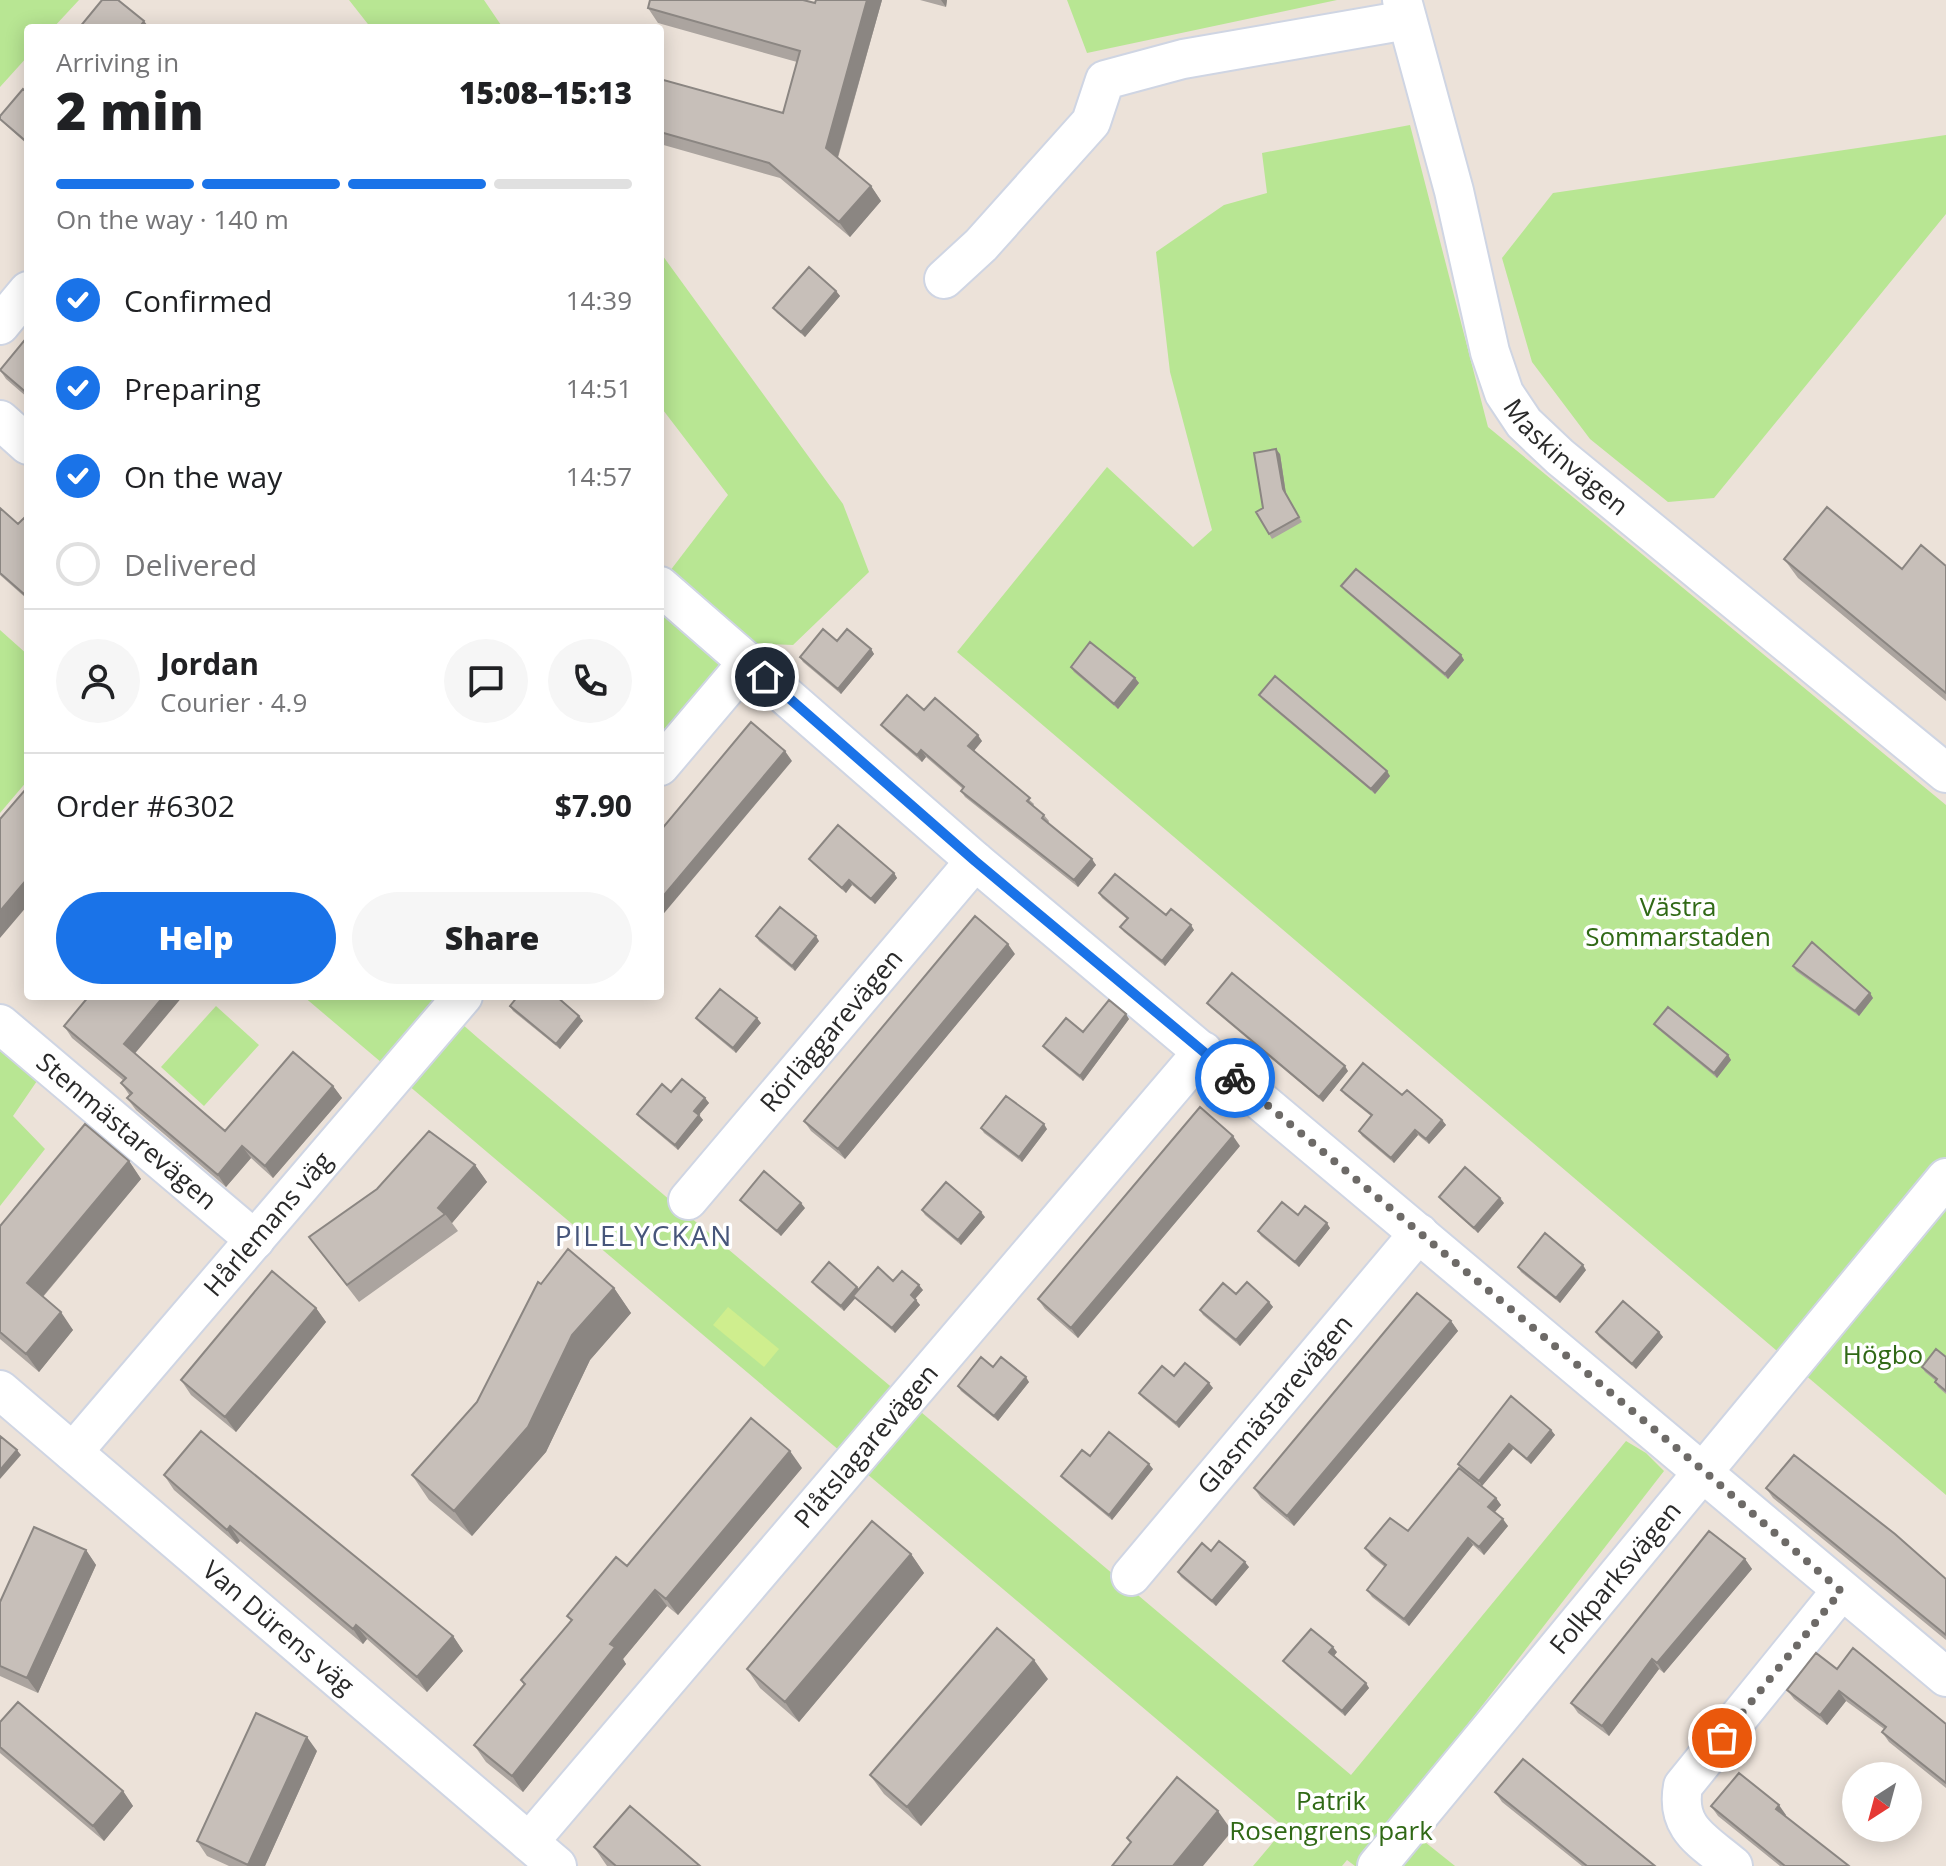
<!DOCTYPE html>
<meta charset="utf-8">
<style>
:root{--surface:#fff;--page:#f6f6f6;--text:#202124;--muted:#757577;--line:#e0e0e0;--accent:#1a73e8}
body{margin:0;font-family:"Open Sans",sans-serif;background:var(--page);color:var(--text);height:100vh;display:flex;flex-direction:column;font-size:30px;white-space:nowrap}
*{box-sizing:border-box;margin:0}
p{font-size:26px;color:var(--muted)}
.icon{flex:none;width:44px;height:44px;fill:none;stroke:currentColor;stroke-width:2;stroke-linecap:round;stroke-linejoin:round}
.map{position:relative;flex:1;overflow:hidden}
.panel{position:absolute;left:24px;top:24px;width:640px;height:976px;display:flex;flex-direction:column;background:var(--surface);border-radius:8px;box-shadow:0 4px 20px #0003}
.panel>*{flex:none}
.needle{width:52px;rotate:216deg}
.buttons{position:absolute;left:1842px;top:1762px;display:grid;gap:16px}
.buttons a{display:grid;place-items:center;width:80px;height:80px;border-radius:50%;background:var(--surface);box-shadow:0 4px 20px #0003;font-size:40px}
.pin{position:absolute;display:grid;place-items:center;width:68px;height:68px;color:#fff;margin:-34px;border:4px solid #fff;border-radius:50%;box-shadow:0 2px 8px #0007}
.courier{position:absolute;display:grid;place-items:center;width:80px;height:80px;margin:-40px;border:6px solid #1a73e8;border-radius:50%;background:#fff;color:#222;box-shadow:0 2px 10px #0007}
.summary em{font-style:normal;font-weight:800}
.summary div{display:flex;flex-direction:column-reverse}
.summary{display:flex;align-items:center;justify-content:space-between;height:136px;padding:0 32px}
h1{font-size:52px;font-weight:800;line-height:60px}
.bar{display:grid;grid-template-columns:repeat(4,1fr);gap:12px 8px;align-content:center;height:96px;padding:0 32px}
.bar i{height:10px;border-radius:6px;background:var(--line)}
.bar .selected{background:var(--accent)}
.bar p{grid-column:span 4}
.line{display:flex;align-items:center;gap:20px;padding:0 32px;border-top:2px solid var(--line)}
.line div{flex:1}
.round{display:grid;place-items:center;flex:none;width:84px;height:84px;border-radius:42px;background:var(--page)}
ol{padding:0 32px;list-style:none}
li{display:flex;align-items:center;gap:24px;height:88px}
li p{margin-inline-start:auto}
li .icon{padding:8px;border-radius:50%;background:var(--accent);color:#fff;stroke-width:4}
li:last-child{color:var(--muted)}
li i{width:44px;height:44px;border:4px solid var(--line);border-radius:50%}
.action{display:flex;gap:16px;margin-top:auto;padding:16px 32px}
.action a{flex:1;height:92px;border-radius:48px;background:var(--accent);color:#fff;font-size:32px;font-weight:800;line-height:92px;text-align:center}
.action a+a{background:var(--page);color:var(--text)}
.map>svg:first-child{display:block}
</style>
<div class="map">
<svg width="1946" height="1866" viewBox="0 0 1946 1866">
<rect width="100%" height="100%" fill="#ece2d9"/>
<path fill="#b8e693" d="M0,0H79L53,28H28V56L0,87Z
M349,0H484L503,28H371Z
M1067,0H1337L1087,53Z
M1410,125L1488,427L1946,805V1495L957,652L1107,467L1193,547L1212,530L1170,372L1156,252L1224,205L1267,193L1262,153Z
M1946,135V214L1714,498L1668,502L1590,439L1532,362L1502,258L1553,193Z
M660,252L843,504L869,572L793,645L741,643L660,743V584L728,495L660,406Z
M0,630L28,655V780L0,813Z
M303,996H442L437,1002L478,1038L1351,1775L1626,1441L1646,1453L1664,1471L1395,1818L1455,1866H1355L1347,1860L1342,1866H1253L1285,1828Z
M216,1006L259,1045L204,1106L161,1067Z
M0,1051L37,1081L13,1116L45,1149L0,1206Z"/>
<path fill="#cfee8e" d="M728,1307L779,1349L764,1367L713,1325Z"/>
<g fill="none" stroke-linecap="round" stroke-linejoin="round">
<defs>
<g id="minor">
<path id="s1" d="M1402,0L1454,191L1490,352L1504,393L1524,423L1560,457L1946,773"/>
<path d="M944,279L981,245L1091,122L1105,80L1183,59L1407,20"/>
<path d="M0,325L28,291"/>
<path d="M0,420L28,445"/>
<path d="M660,586L975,861L1946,1677"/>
<path d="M660,766L748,662"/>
<path id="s2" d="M0,1024L255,1240"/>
<path id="s3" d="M688,1200L975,861"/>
<path id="s4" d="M0,1390L557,1866"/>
<path id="s5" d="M73,1452L463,996"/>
<path id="s6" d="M1131,1576L1419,1233"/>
<path id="s7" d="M529,1842L1203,1051"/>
<path id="s8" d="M1377,1866L1946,1178"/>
<path d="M1733,1866C1704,1841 1675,1829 1683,1786L1841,1591"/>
</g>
</defs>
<use href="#minor" stroke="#cfd5e3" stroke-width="42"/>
<use href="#minor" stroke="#fff" stroke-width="38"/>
</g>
<path fill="#aba49f" d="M882,0L838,158L871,186L881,201L850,237L780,178L660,144V79L783,113L797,62L658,23L648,8Z
M920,0H947L946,7Z
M28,93V145L0,120V116Z
M836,291L840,296L805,337L777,313L773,308Z
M28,336V398L6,379L0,370Z
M1280,454L1286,494L1302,522L1272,539L1269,534L1263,508Z
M0,508L18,524L27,599L0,575Z
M1784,559L1902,569L1946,566V701L1798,578Z
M1341,586L1461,655L1464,660L1448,679L1345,591Z
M837,641L871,649L874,654L841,694L803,662L800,657Z
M1071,667L1135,678L1139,683L1118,709L1074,672Z
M1259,695L1390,776L1375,794L1263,700Z
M924,710L982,741L974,751L1034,804L1033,806L1044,815L1049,821L1048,823L1096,865L1078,887L965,797L961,791L963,789L926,757L922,762L886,731L881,725Z
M809,859L894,873L897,878L875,904L852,885L846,893L813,864Z
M1099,893L1166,915L1194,930L1165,966L1124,932L1120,927L1127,919L1102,898Z
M756,936L819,941L795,971L759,941Z
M1015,954L845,1159L811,1131L804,1121Z
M1793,966L1873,998L1859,1016L1796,971Z
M1207,1003L1348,1071L1323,1102L1211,1008Z
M510,1006L579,1016L583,1021L560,1049L513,1011Z
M696,1018L761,1023L736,1053L700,1023Z
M1129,1019L1083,1081L1047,1051L1043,1046L1083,1032Z
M1654,1024L1728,1055L1731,1060L1717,1078L1658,1029Z
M64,1026L135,1054L225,1131L333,1086L342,1098L273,1178L251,1158L226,1187L136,1110L127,1098L130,1096L121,1083L124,1081L72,1038Z
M1341,1090L1402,1095L1442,1120L1446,1125L1429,1144L1418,1135L1394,1163L1362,1136L1359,1131L1371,1116L1345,1095Z
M671,1092L705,1098L709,1103L699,1115L703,1120L678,1150L641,1119L637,1114Z
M981,1128L1047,1129L1022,1162L984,1133Z
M1240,1146L1078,1338L1045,1309L1038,1299Z
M129,1161L141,1179L43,1297L73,1330L39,1372L0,1339V1226Z
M475,1165L487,1182L452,1223L458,1231L359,1302L309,1237Z
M1439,1197L1504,1203L1478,1233L1443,1202Z
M740,1200L805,1208L781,1236L744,1205Z
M922,1210L985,1217L961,1245L925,1215Z
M1298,1215L1330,1228L1299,1267L1261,1236L1258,1231Z
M1518,1267L1586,1270L1560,1303L1521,1272Z
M893,1281L923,1290L915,1299L920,1305L895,1333L855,1298L844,1311L816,1287L812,1282L859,1289Z
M541,1284L614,1288L631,1313L590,1360L546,1452L472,1536L429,1500L412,1475L477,1402Z
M1236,1294L1269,1302L1273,1307L1240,1346L1203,1315L1200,1310Z
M316,1308L326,1322L236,1432L191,1395L181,1380Z
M1451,1321L1458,1331L1294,1526L1261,1498L1254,1488Z
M1596,1332H1659L1663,1337L1636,1369L1599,1337Z
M1946,1357V1394L1938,1387L1935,1382L1936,1381L1925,1372L1922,1367Z
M993,1367L1029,1382L998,1421L961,1391L958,1386Z
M1174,1376L1213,1388L1179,1428L1143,1398L1139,1393Z
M1551,1430L1555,1435L1531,1464L1513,1449L1482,1486L1461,1469L1458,1464Z
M1090,1456L1153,1469L1112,1520L1065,1481L1061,1476Z
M802,1468L678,1615L667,1606L623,1659L626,1664L523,1792L486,1762L474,1745L524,1685L521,1680L571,1621L567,1616L627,1566Z
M164,1475L453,1636L463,1651L427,1692L367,1639L363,1644L240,1541L237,1544L174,1490Z
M1766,1488L1946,1579V1640L1773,1498Z
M1496,1498L1501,1505L1495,1512L1508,1526L1484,1555L1473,1545L1409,1626L1372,1597L1367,1590L1385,1567L1371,1556L1365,1548Z
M86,1550L96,1565L38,1693L0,1676V1602Z
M1211,1551L1249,1567L1216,1606L1181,1577L1178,1572Z
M911,1554L924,1573L799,1722L760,1688L747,1669Z
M1745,1559L1752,1569L1664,1673L1659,1669L1609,1736L1578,1713L1571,1703Z
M1337,1652L1334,1656L1369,1688L1345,1716L1287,1666L1283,1661Z
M1837,1669L1946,1724V1788L1889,1742L1882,1732L1884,1729L1846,1701L1827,1725L1794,1699L1787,1690Z
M1048,1679L921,1826L884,1794L870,1775Z
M0,1722L123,1791L133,1806L104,1841L0,1753Z
M317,1751L265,1866H229L207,1856L197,1841Z
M1495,1792L1655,1866H1582L1502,1802Z
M1711,1806L1786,1815L1785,1816L1849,1866H1780L1718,1816Z
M594,1847L700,1866H607Z"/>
<path fill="#8b8682" d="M867,0H882L836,163L826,148Z
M941,0H947L946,7Z
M144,21L148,26L146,28H139Z
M871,186L881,201L850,237L839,222Z
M836,291L840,296L805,337L801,332Z
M1276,449L1280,454L1286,494L1302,522L1283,489Z
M871,649L874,654L841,694L838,689Z
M1461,655L1464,660L1448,679L1445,674Z
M1135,678L1139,683L1118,709L1114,704Z
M978,735L982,741L972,753L968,746Z
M921,750L926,757L922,762L917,755Z
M785,751L792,761L660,918V900Z
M1387,771L1390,776L1375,794L1371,789Z
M1092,859L1096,865L1078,887L1074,880Z
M894,873L897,878L875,904L871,899Z
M28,878V905L0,938V911Z
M849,880L852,885L846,893L842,888Z
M1191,925L1194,930L1165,966L1162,961Z
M816,936L819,941L795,971L792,966Z
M1008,944L1015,954L845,1159L838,1149Z
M1870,993L1873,998L1859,1016L1855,1011Z
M164,996H183L132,1057L124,1044Z
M1126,1014L1129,1019L1083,1081L1080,1076Z
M579,1016L583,1021L560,1049L556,1044Z
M757,1018L761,1023L736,1053L733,1048Z
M1728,1055L1731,1060L1717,1078L1714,1073Z
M1345,1066L1348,1071L1323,1102L1319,1097Z
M333,1086L342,1098L273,1178L265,1166Z
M705,1098L709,1103L698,1116L694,1111Z
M699,1115L703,1120L678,1150L675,1145Z
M1442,1120L1446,1125L1429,1144L1426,1139Z
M1044,1124L1047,1129L1022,1162L1019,1157Z
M1415,1130L1418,1135L1394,1163L1391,1158Z
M1233,1136L1240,1146L1078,1338L1071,1328Z
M242,1146L251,1158L226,1187L218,1175Z
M129,1161L141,1179L39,1301L27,1283Z
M475,1165L487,1182L452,1223L445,1214L438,1208Z
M1500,1198L1504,1203L1478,1233L1474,1228Z
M801,1203L805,1208L781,1236L777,1231Z
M981,1212L985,1217L961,1245L958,1240Z
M1327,1223L1330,1228L1299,1267L1295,1262Z
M1583,1265L1586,1270L1560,1303L1556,1298Z
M919,1285L923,1290L914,1300L911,1295Z
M857,1287L861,1292L844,1311L841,1306Z
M614,1288L631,1313L590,1360L546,1452L472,1536L454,1511L572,1335Z
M916,1300L920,1305L895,1333L892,1328Z
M1269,1302L1273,1307L1240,1346L1236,1340Z
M316,1308L326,1322L236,1432L225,1417Z
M61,1312L73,1330L39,1372L26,1354Z
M1451,1321L1458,1331L1294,1526L1287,1516Z
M1659,1332L1663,1337L1636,1369L1632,1364Z
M1026,1377L1029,1382L998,1421L994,1416Z
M1209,1383L1213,1388L1179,1428L1176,1423Z
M1551,1430L1555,1435L1531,1464L1527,1459Z
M1509,1444L1513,1449L1482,1486L1479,1481Z
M17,1450L21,1455L0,1479V1470Z
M790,1451L802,1468L678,1615L666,1599Z
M1149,1464L1153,1469L1112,1520L1109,1515Z
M1496,1498L1501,1505L1493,1514L1488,1507Z
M1503,1519L1508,1526L1484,1555L1479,1547Z
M230,1526L240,1541L237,1544L227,1530Z
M1468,1538L1473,1545L1409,1626L1404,1619Z
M86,1550L96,1565L38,1693L27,1678Z
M911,1554L924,1573L799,1722L785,1702Z
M1745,1559L1752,1569L1664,1673L1657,1663Z
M1245,1562L1249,1567L1216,1606L1212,1601Z
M655,1590L667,1606L623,1659L626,1664L523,1792L512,1776L610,1644Z
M356,1625L367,1639L363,1644L353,1629Z
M453,1636L463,1651L427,1692L417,1677Z
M1333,1647L1337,1652L1333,1657L1329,1652Z
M1652,1659L1659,1669L1609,1736L1602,1726Z
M1034,1660L1048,1679L921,1826L907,1807Z
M1366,1683L1369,1688L1345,1716L1342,1711Z
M1839,1691L1846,1701L1827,1725L1820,1715Z
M307,1737L317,1751L265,1866H249L248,1865Z
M123,1791L133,1806L104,1841L93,1826Z
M1779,1805L1786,1815L1783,1819L1776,1809Z
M1218,1811L1232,1831L1203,1866H1173Z"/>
<path fill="#c7bfb9" stroke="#8b8682" stroke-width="2" d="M102,0H118L144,21L139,28H79Z
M650,0H803L815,3L816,0H867L826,148L871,186L839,222L769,163L660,132V79L783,113L800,51L648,8Z
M23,89L28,93V143L0,119V116Z
M809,267L836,291L801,332L773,308Z
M28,336V394L0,370Z
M1276,449L1283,489L1299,517L1269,534L1256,512L1263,508L1254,453Z
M1827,507L1902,569L1921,545L1946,566V693L1784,559Z
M0,508L18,524L24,518L28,521V589L24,594L0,573Z
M1356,569L1461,655L1445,674L1341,586Z
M823,629L837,641L847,629L871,649L838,689L800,657Z
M1090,642L1135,678L1114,704L1071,667Z
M1275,676L1387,771L1371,789L1259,695Z
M907,695L924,710L935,698L978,735L968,746L1030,798L1027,801L1044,815L1042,818L1092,859L1074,880L961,791L964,787L921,750L917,755L881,725Z
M751,722L785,751L660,900V831Z
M25,790L28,792V878L0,911V819Z
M838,825L894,873L871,899L849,880L842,888L809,859Z
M1115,874L1166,915L1171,909L1191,925L1162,961L1120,927L1128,918L1099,893Z
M780,907L816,936L792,966L756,936Z
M975,916L1008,944L838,1149L804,1121Z
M1812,942L1870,993L1855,1011L1793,966Z
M1232,973L1345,1066L1319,1097L1207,1003Z
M720,989L757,1018L733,1048L696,1018Z
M89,996H164L124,1044L225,1131L293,1052L333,1086L265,1166L242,1146L218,1175L127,1098L132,1093L121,1083L126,1078L64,1026Z
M518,996H556L579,1016L556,1044L510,1006Z
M1109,1000L1126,1014L1080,1076L1043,1046L1066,1018L1083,1032Z
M1668,1007L1728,1055L1714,1073L1654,1024Z
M1363,1063L1402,1095L1407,1090L1442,1120L1426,1139L1415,1130L1391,1158L1359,1131L1372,1115L1341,1090Z
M682,1079L705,1098L694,1111L699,1115L675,1145L637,1114L662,1084L671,1092Z
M1006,1096L1044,1124L1019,1157L981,1128Z
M1200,1107L1233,1136L1071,1328L1038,1299Z
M85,1124L129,1161L27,1283L61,1312L26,1354L0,1332V1226Z
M429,1131L475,1165L438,1208L445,1214L347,1285L309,1237L377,1189Z
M1465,1167L1500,1198L1474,1228L1439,1197Z
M764,1171L801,1203L777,1231L740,1200Z
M946,1182L981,1212L958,1240L922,1210Z
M1282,1202L1298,1215L1305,1206L1327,1223L1295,1262L1258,1231Z
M1545,1233L1583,1265L1556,1298L1518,1267Z
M568,1249L614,1288L572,1335L528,1427L454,1511L412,1475L477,1402L538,1282L541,1284Z
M829,1262L857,1287L841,1306L812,1282Z
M878,1267L893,1281L902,1271L919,1285L911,1295L916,1300L892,1328L853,1296Z
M272,1271L316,1308L225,1417L181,1380Z
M1247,1282L1269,1302L1236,1340L1200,1310L1223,1283L1236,1294Z
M1417,1293L1451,1321L1287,1516L1254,1488Z
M1623,1301L1659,1332L1632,1364L1596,1332Z
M1936,1349L1946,1357V1391L1935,1382L1937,1379L1922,1367Z
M981,1357L993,1367L1001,1357L1026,1377L994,1416L958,1386Z
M1185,1363L1209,1383L1176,1423L1139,1393L1162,1366L1174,1376Z
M1511,1396L1551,1430L1527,1459L1509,1444L1479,1481L1458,1464Z
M751,1418L790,1451L666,1599L655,1590L610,1644L615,1647L512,1776L474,1745L525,1684L521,1680L572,1620L567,1616L616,1557L627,1566Z
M201,1431L453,1636L417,1677L356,1625L353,1629L230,1526L227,1530L164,1475Z
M1109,1432L1149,1464L1109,1515L1061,1476L1082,1450L1090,1456Z
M0,1436L17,1450L0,1470Z
M1794,1455L1895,1534L1946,1579V1635L1766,1488Z
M1459,1468L1496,1498L1488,1507L1503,1519L1479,1547L1468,1538L1404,1619L1367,1590L1386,1565L1365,1548L1390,1518L1408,1531Z
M872,1521L911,1554L785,1702L747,1669Z
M34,1527L86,1550L27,1678L0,1666V1602Z
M1709,1531L1745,1559L1657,1663L1652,1659L1602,1726L1571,1703Z
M1219,1541L1245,1562L1212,1601L1178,1572L1202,1543L1211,1551Z
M997,1628L1034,1660L907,1807L870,1775Z
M1311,1629L1333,1647L1329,1652L1366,1683L1342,1711L1283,1661Z
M1853,1648L1946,1724V1783L1882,1732L1886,1727L1839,1691L1820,1715L1787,1690L1816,1653L1837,1669Z
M18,1702L123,1791L93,1826L0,1747V1722Z
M256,1713L307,1737L248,1865L197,1841Z
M1523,1759L1655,1866H1587L1495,1792Z
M1739,1773L1779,1805L1776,1809L1849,1866H1785L1711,1806Z
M1177,1777L1218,1811L1173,1866H1112L1131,1842L1127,1838Z
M630,1806L700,1866H616L594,1847Z"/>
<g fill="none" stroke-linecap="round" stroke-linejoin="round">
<path stroke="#6d6a67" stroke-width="8" stroke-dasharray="0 14.4" d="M1235,1078L1704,1471L1841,1591L1722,1738"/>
<path stroke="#1a73e8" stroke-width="10" d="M765,677L975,861L1235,1078"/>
</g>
<g text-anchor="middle" stroke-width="7" stroke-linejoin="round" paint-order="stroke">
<g font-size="26" fill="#292929" stroke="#fff">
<text dy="9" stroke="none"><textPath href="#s1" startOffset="496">Maskinvägen</textPath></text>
<text dy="9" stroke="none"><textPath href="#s3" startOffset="222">Rörläggarevägen</textPath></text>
<text dy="9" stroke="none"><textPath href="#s2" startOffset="166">Stenmästarevägen</textPath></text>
<text dy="9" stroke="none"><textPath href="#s5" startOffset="300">Hårlemans väg</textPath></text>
<text dy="9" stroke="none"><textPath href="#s6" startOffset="224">Glasmästarevägen</textPath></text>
<text dy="9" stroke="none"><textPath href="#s7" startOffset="520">Plåtslagarevägen</textPath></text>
<text dy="9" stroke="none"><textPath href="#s8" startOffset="374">Folkparksvägen</textPath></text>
<text dy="9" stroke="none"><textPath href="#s4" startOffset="366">Van Dürens väg</textPath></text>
</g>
<g font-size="26" fill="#306916" stroke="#fff">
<text x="1678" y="916">Västra<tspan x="1678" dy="30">Sommarstaden</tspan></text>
<text x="1883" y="1364">Högbo</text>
<text x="1331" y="1810">Patrik<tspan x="1331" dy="30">Rosengrens park</tspan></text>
</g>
<g font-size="28" letter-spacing="2" fill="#47567b" stroke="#fff">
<text x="644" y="1246">PILELYCKAN</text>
</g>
</g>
</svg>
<div class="buttons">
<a><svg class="needle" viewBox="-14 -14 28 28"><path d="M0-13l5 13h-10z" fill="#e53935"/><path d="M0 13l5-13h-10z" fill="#757577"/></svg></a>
</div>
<div class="pin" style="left:1722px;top:1738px;background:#ea580c"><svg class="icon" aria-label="bag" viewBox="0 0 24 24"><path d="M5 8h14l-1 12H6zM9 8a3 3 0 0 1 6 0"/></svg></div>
<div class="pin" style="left:765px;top:677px;background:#1f2937"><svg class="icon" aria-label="home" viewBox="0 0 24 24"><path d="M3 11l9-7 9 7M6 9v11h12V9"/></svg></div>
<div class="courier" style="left:1235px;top:1078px"><svg class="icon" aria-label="bike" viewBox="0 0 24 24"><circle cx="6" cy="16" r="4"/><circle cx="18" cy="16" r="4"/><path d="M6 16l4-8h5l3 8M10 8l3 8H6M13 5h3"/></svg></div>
<section class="panel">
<div class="summary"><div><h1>2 min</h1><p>Arriving in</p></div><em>15:08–15:13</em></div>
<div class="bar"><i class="selected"></i><i class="selected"></i><i class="selected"></i><i></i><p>On the way · 140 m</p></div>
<ol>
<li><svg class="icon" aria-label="check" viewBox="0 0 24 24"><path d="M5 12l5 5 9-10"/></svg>Confirmed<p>14:39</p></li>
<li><svg class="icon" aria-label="check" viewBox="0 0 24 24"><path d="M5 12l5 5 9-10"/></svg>Preparing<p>14:51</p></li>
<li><svg class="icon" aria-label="check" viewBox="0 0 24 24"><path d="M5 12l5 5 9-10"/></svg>On the way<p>14:57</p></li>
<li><i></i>Delivered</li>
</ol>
<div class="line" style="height:144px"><a class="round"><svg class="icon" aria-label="person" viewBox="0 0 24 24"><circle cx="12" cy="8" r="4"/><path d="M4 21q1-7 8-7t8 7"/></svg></a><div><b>Jordan</b><p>Courier · 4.9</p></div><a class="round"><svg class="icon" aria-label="chat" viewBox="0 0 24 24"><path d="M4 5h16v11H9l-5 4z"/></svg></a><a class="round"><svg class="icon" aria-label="phone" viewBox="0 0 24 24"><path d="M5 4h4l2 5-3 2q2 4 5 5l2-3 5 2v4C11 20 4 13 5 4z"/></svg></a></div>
<div class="line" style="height:104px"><div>Order #6302</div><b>$7.90</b></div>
<div class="action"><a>Help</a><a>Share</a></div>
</section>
</div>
